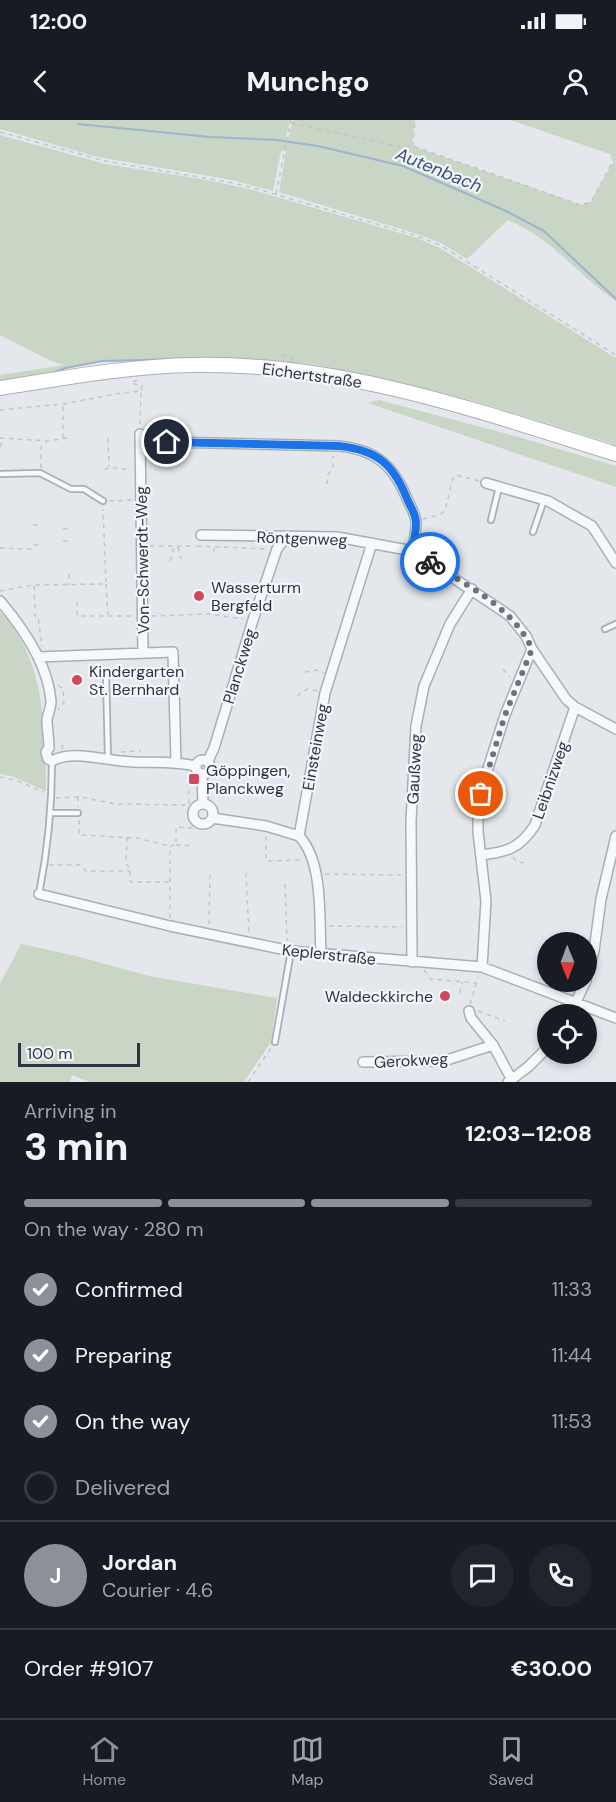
<!DOCTYPE html>
<meta charset="utf-8">
<style>
:root{--surface:#171b24;--page:#20242c;--text:#f1f3f6;--muted:#9ea1a6;--line:#363941;--accent:#8c9099}
body{margin:0;font-family:"DM Sans",sans-serif;background:var(--page);color:var(--text);height:100vh;display:flex;flex-direction:column;font-size:22px;white-space:nowrap}
*{box-sizing:border-box;margin:0}
p{font-size:20px;color:var(--muted)}
.icon{flex:none;width:33px;height:33px;fill:none;stroke:currentColor;stroke-width:2;stroke-linecap:round;stroke-linejoin:round}
.map{position:relative;height:962px;overflow:hidden}
.sheet{display:flex;flex-direction:column;background:var(--surface);flex:1}
.sheet>*{flex:none}
.needle{width:39px;rotate:179deg}
.fabs{position:absolute;left:537px;top:812px;display:grid;gap:12px}
.fabs a{display:grid;place-items:center;width:60px;height:60px;border-radius:50%;background:var(--surface);box-shadow:0 3px 9px #0003;font-size:30px}
.scale{position:absolute;left:18px;bottom:15px;width:122px;box-sizing:border-box;padding-left:6px;border:3px solid #2b3445;border-top:0;font-size:16px;line-height:21px;white-space:nowrap;color:#2b3445;-webkit-text-stroke:4px #f4f6f9;paint-order:stroke}
.pin{position:absolute;display:grid;place-items:center;width:51px;height:51px;color:#fff;margin:-26px;border:3px solid #fff;border-radius:50%;box-shadow:0 2px 6px #0007}
.courier{position:absolute;display:grid;place-items:center;width:60px;height:60px;margin:-30px;border:4px solid #1a73e8;border-radius:50%;background:#fff;color:#222;box-shadow:0 2px 8px #0007}
.head em{font-style:normal;font-weight:800}
.head div{display:flex;flex-direction:column-reverse}
.head{display:flex;align-items:center;justify-content:space-between;height:102px;padding:0 24px}
h1{font-size:39px;font-weight:800;line-height:45px}
.bar{display:grid;grid-template-columns:repeat(4,1fr);gap:9px 6px;align-content:center;height:72px;padding:0 24px}
.bar i{height:8px;border-radius:4px;background:var(--line)}
.bar .current{background:var(--accent)}
.bar p{grid-column:span 4}
.line{display:flex;align-items:center;gap:15px;padding:0 24px;border-top:2px solid var(--line)}
.line div{flex:1}
.round{display:grid;place-items:center;flex:none;width:63px;height:63px;border-radius:32px;background:var(--page)}
ol{padding:0 24px;list-style:none}
li{display:flex;align-items:center;gap:18px;height:66px}
li p{margin-inline-start:auto}
li .icon{padding:6px;border-radius:50%;background:var(--accent);color:#fff;stroke-width:4}
li:last-child{color:var(--muted)}
li i{width:33px;height:33px;border:3px solid var(--line);border-radius:50%}
.status{display:flex;justify-content:space-between;align-items:center;height:42px;padding:0 30px;background:var(--surface);direction:ltr}
.status svg{height:16px;fill:currentColor}
header{display:flex;justify-content:space-between;align-items:center;height:78px;padding:0 24px;background:var(--surface);font-size:27px;font-weight:800}
.dock{display:flex;justify-content:space-around;align-items:center;height:84px;border-top:2px solid var(--line);background:var(--surface);font-size:16px;color:var(--muted)}
.dock a{display:grid;justify-items:center;gap:3px}
.dock .current{color:var(--accent)}
.map>svg:first-child{display:block}
</style>
<div class="status"><b>12:00</b><svg viewBox="0 0 49 12"><path d="M0 12V9h3v3zM5 12V6h3v6zM10 12V3h3v9zM15 12V0h3v12zM26 1h20v11H26zM47 4h2v5h-2z"/></svg></div>
<header><svg class="icon" aria-label="back" viewBox="0 0 24 24"><path d="M15 5l-7 7 7 7"/></svg>Munchgo<svg class="icon" aria-label="person" viewBox="0 0 24 24"><circle cx="12" cy="8" r="4"/><path d="M4 21q1-7 8-7t8 7"/></svg></header>
<div class="map">
<svg width="616" height="962" viewBox="0 0 616 962">
<rect width="100%" height="100%" fill="#e4e7ec"/>
<path fill="#c9d6c5" d="M0,0H290L286,18L288,19L293,0H415L412,26L581,85L591,82L613,42L616,41V181C577,155 552,118 508,100L467,139L441,123L417,114L279,72L286,31H281L273,71L232,60L98,37L0,9Z
M510,0H616V38L612,41L610,34Z
M0,15L105,44L207,60L253,70L417,118L440,128L616,238V325C525,296 433,266 339,250C324,247 303,239 289,246L145,243L144,241L98,242L0,264V255L64,245L49,240L0,215Z
M379,280L515,316L616,346V367L368,283Z
M0,492C46,538 45,610 46,671L14,657L0,654Z
M21,824L72,835L149,856L277,878L271,922L244,962H90L72,955L70,962H0V864Z"/>
<g fill="none" stroke-linecap="round" stroke-linejoin="round">
<path stroke="#9fb4cc" stroke-width="2" d="M78,4L210,17L276,20L318,26L403,46L506,91L544,111L616,179
M53,253L65,248L102,241L218,238L235,239"/>
<defs>
<path id="lane" d="M0,354L40,353L71,369H84L103,381
M491,400L499,367
M533,412L544,380
M605,509L616,504
M106,554L108,638
M51,693H78
M39,774C48,729 52,686 52,641
M275,922L291,831"/>
<path id="street" d="M140,314L143,533
M167,322L339,326C377,330 394,346 408,381C411,387 416,395 416,403C416,412 414,422 413,431
M486,363L548,381L592,406L616,443
M201,415L337,417L413,431L510,496L526,516L532,529L566,579L575,587L616,609
M0,481C23,508 48,545 51,581C51,588 48,593 47,600C47,609 49,619 49,628L46,632L48,639L52,641C71,630 99,639 121,641C146,644 170,640 195,646
M38,537L173,532L176,642
M196 647a7 7 0 1 1 14 0a7 7 0 1 1-14 0Z
M208,641L214,628L253,500L277,429L285,418
M202,654L203,684
M193 694a10 10 0 1 1 20 0a10 10 0 1 1-20 0Z
M212,698L266,706L299,716
M481,735C508,732 520,728 535,705L575,587
M39,774L170,806L291,831L482,847L616,898
M321,834C319,800 324,742 299,716L325,573L372,423
M412,842L411,701L416,606L424,566L450,504L472,469
M482,847L486,781L478,712V687L484,661L505,595L532,529
M586,859L594,831L601,779L616,716
M469,891L471,898L493,925L512,960
M570,894L586,861
M363,942L444,941L493,925
M508,962L528,947L548,927"/>
<path id="secondary" d="M0,268C64,258 129,246 194,245C340,242 479,291 616,334"/>
</defs>
<use href="#lane" stroke="#a9aeb7" stroke-width="8"/>
<use href="#street" stroke="#a9aeb7" stroke-width="12"/>
<use href="#secondary" stroke="#a9aeb7" stroke-width="16"/>
<path stroke="#c2c5cb" stroke-width="1.5" stroke-dasharray="4.5 4.5" stroke-linecap="butt" d="M291,3L401,27L413,26L581,85L591,82L613,41L616,39
M0,12L105,41L228,62L254,68L417,116L440,125L461,138L616,235
M413,26L415,0
M276,74L291,0
M283,234L294,240
M137,260L131,263L142,266L141,271
M0,290L63,284L121,273L141,271L140,307
M0,318L47,321L68,318
M63,318V284
M108,318L109,346
M0,327L3,319
M150,327H160
M41,348V327L47,322
M105,350L109,347L131,350
M327,364L328,355L333,348V336
M109,381L131,380
M423,399L439,395L445,391L453,358L456,355L479,361
M33,405H41
M63,409H71
M63,421H71
M34,425H42
M150,426H196
M197,426L268,429
M178,427L181,439
M0,428L34,429
M214,428V434
M170,441L174,427
M69,454V465
M106,464L108,495
M34,466L35,496H38L42,527
M0,471L33,465L106,464L103,389
M77,482V496H135
M152,496L209,494L243,499
M503,549L510,557
M305,552L316,550L324,553
M58,565L63,569L64,582L58,590
M297,576L307,569L318,571
M62,629L63,623
M121,632L141,631
M0,657L15,660L44,672
M78,677V687
M56,678L81,677L115,684L189,685L188,655
M79,700V715L137,718L170,726
M266,716V741L302,740
M127,717L126,744L130,748V762H169
M176,725L193,726
M513,737L517,742L527,743
M49,745H81L86,751H130
M246,753L249,813
M325,754L401,755
M285,764L287,821
M170,798V726L176,725V707L193,708
M209,804L210,753
M329,806L402,807
M424,850L431,859L476,863
M460,873L462,862
M470,884L478,857
M478,891L505,901
M573,933L580,939
M248,962L271,928"/>
<use href="#lane" stroke="#f7f8fa" stroke-width="4.5"/>
<use href="#street" stroke="#f7f8fa" stroke-width="9"/>
<use href="#secondary" stroke="#fff" stroke-width="14"/>
</g>
<g fill="none" stroke-linecap="round" stroke-linejoin="round">
<path stroke="#6c737f" stroke-width="6" stroke-dasharray="0 10.8" d="M430,442C467,466 513,487 532,529L505,595L481,674"/>
<path stroke="#1a73e8" stroke-width="8" d="M167,322L339,326C378,330 394,345 408,381C411,387 416,395 416,403C416,412 414,422 412,431L430,442"/>
</g>
<g fill="#d1495b" stroke="#f4f6f9" stroke-width="2">
<circle cx="199" cy="476" r="6"/>
<circle cx="77" cy="560" r="6"/>
<rect x="188" y="653" width="12" height="12" rx="3"/>
<circle cx="445" cy="876" r="6"/>
</g>
<g text-anchor="middle" stroke-width="4.5" stroke-linejoin="round" paint-order="stroke">
<g font-size="16" fill="#2b3445" stroke="#f4f6f9">
<text transform="translate(312 255) rotate(8)" y="6">Eichertstraße</text>
<text transform="translate(302 418) rotate(2)" y="6">Röntgenweg</text>
<text transform="translate(142 440) rotate(-91)" y="6">Von-Schwerdt-Weg</text>
<text transform="translate(239 546) rotate(-73)" y="6">Planckweg</text>
<text transform="translate(315 627) rotate(-80)" y="6">Einsteinweg</text>
<text transform="translate(414 649) rotate(-87)" y="6">Gaußweg</text>
<text transform="translate(550 660) rotate(-71)" y="6">Leibnizweg</text>
<text transform="translate(329 834) rotate(6)" y="6">Keplerstraße</text>
<text transform="translate(411 940) rotate(-3)" y="6">Gerokweg</text>
</g>
<g font-size="16" fill="#2b3445" stroke="#f4f6f9" text-anchor="start">
<text x="211" y="473">Wasserturm<tspan x="211" dy="18">Bergfeld</tspan></text>
<text x="89" y="557">Kindergarten<tspan x="89" dy="18">St. Bernhard</tspan></text>
<text x="206" y="656">Göppingen,<tspan x="206" dy="18">Planckweg</tspan></text>
<text x="433" y="882" text-anchor="end">Waldeckkirche</text>
</g>
<g font-size="18" font-style="italic" fill="#34527a" stroke="#f4f6f9">
<text transform="translate(439 50) rotate(22)" y="6">Autenbach</text>
</g>
</g>
</svg>
<div class="fabs">
<a><svg class="needle" viewBox="-14 -14 28 28"><path d="M0-13l5 13h-10z" fill="#e53935"/><path d="M0 13l5-13h-10z" fill="#9ea1a6"/></svg></a>
<a><svg class="icon" aria-label="locate" viewBox="0 0 24 24"><circle cx="12" cy="12" r="6"/><path d="M12 2v4M12 18v4M2 12h4M18 12h4"/></svg></a>
</div>
<div class="scale">100 m</div>
<div class="pin" style="left:481px;top:674px;background:#ea580c"><svg class="icon" aria-label="bag" viewBox="0 0 24 24"><path d="M5 8h14l-1 12H6zM9 8a3 3 0 0 1 6 0"/></svg></div>
<div class="pin" style="left:167px;top:322px;background:#1f2937"><svg class="icon" aria-label="home" viewBox="0 0 24 24"><path d="M3 11l9-7 9 7M6 9v11h12V9"/></svg></div>
<div class="courier" style="left:430px;top:442px"><svg class="icon" aria-label="bike" viewBox="0 0 24 24"><circle cx="6" cy="16" r="4"/><circle cx="18" cy="16" r="4"/><path d="M6 16l4-8h5l3 8M10 8l3 8H6M13 5h3"/></svg></div>
</div>
<section class="sheet">
<div class="head"><div><h1>3 min</h1><p>Arriving in</p></div><em>12:03–12:08</em></div>
<div class="bar"><i class="current"></i><i class="current"></i><i class="current"></i><i></i><p>On the way · 280 m</p></div>
<ol>
<li><svg class="icon" aria-label="check" viewBox="0 0 24 24"><path d="M5 12l5 5 9-10"/></svg>Confirmed<p>11:33</p></li>
<li><svg class="icon" aria-label="check" viewBox="0 0 24 24"><path d="M5 12l5 5 9-10"/></svg>Preparing<p>11:44</p></li>
<li><svg class="icon" aria-label="check" viewBox="0 0 24 24"><path d="M5 12l5 5 9-10"/></svg>On the way<p>11:53</p></li>
<li><i></i>Delivered</li>
</ol>
<div class="line" style="height:108px"><b class="round" style="background:var(--accent);color:#fff">J</b><div><b>Jordan</b><p>Courier · 4.6</p></div><a class="round"><svg class="icon" aria-label="chat" viewBox="0 0 24 24"><path d="M4 5h16v11H9l-5 4z"/></svg></a><a class="round"><svg class="icon" aria-label="phone" viewBox="0 0 24 24"><path d="M5 4h4l2 5-3 2q2 4 5 5l2-3 5 2v4C11 20 4 13 5 4z"/></svg></a></div>
<div class="line" style="height:78px"><div>Order #9107</div><b>€30.00</b></div>
</section>
<nav class="dock">
<a class="current"><svg class="icon" aria-label="home" viewBox="0 0 24 24"><path d="M3 11l9-7 9 7M6 9v11h12V9"/></svg>Home</a>
<a><svg class="icon" aria-label="map" viewBox="0 0 24 24"><path d="M3 6l6-2 6 2 6-2v14l-6 2-6-2-6 2zM9 4v14M15 6v14"/></svg>Map</a>
<a><svg class="icon" aria-label="saved" viewBox="0 0 24 24"><path d="M7 4h10v16l-5-4-5 4z"/></svg>Saved</a>
</nav>
